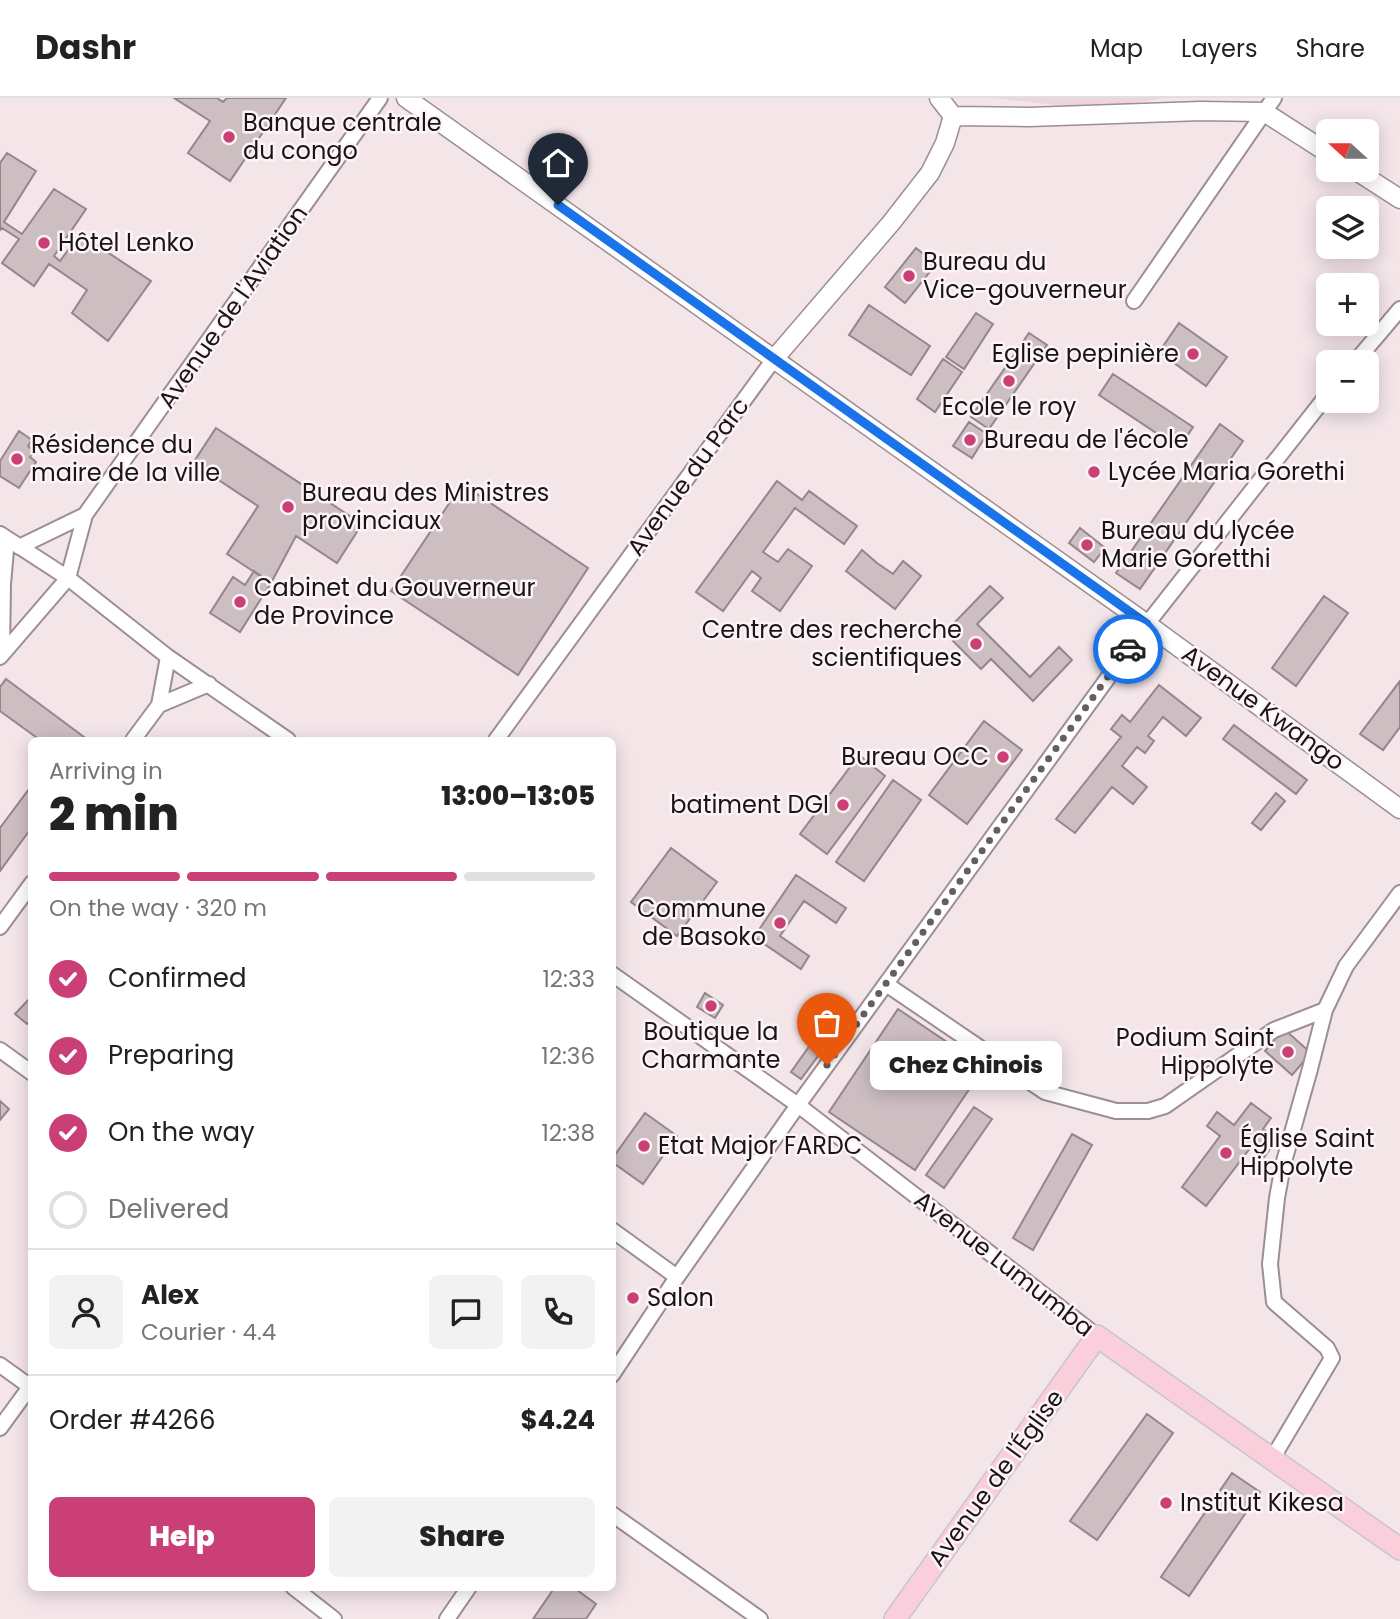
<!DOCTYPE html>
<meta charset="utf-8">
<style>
:root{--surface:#fff;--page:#f2f2f2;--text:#222;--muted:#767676;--line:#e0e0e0;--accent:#ca3f75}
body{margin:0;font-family:Poppins,sans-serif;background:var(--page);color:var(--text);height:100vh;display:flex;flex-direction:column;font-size:26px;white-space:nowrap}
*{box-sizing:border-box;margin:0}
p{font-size:23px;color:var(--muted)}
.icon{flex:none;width:38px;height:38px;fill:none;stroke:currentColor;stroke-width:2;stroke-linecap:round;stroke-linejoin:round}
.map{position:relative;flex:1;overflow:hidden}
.sheet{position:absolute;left:28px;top:639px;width:588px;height:854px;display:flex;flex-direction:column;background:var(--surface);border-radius:10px;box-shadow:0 4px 18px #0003}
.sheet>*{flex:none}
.needle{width:46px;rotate:291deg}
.tools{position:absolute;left:1316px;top:21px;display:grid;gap:14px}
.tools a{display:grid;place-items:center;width:63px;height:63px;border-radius:10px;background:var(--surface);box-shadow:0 4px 18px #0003;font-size:35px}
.pin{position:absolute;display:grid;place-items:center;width:60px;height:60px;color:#fff;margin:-72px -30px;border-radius:50% 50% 50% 0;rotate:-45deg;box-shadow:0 0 7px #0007}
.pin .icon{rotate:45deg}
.courier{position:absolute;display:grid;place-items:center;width:70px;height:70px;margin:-35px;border:5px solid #1a73e8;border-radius:50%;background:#fff;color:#222;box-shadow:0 2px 9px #0007}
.bubble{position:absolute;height:49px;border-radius:10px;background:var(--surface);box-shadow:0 4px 18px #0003;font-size:23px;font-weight:800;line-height:49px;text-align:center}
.summary em{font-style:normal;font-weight:800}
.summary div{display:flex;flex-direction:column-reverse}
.summary{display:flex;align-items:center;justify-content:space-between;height:119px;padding:0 21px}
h1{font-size:46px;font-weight:800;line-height:52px}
.bar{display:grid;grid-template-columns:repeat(4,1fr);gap:10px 7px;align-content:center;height:84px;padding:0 21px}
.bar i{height:9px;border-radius:5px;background:var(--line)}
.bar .selected{background:var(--accent)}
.bar p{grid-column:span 4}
.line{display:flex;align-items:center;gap:18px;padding:0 21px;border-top:2px solid var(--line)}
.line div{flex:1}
.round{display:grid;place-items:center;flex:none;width:74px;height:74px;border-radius:10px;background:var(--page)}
ol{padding:0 21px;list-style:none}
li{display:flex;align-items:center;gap:21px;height:77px}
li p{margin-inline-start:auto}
li .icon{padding:7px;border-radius:50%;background:var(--accent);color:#fff;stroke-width:4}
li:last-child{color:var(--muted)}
li i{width:38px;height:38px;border:4px solid var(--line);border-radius:50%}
.button{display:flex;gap:14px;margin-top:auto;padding:14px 21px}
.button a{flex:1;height:80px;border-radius:10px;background:var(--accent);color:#fff;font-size:28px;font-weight:800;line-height:80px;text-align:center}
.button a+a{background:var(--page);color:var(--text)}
header{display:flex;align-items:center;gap:42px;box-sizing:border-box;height:98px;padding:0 35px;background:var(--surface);border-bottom:2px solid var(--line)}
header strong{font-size:33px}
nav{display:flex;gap:38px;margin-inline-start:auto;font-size:24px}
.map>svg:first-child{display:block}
</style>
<header>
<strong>Dashr</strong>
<nav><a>Map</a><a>Layers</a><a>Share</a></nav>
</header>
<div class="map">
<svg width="1400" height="1521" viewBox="0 0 1400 1521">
<rect width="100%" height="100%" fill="#f4e5e9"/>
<path fill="#edd5db" d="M994,0H1164L1094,11Z"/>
<path fill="#cdbec2" stroke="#94868a" stroke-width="2" d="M174,0H217L223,4L227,0H286L230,83L188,55L210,23Z
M7,55L36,73L4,124L22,136L54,91L86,111L54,158L60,163L80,136L151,183L108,243L72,215L87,192L49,166L34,188L2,165L19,141L2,130L0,132V65Z
M916,150L936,166L905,205L885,189Z
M869,207L930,248L911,277L849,237Z
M976,215L993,226L964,271L946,259Z
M1179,225L1227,259L1206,288L1159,254Z
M1029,235L1047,247L989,331L971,319Z
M943,261L962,274L935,314L917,301Z
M1113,276L1193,329L1179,350L1099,297Z
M969,324L987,336L972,360L953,348Z
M1220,326L1243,343L1140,491L1116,475Z
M216,330L362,426L337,465L296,438L271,485L227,456L258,408L193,365Z
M19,333L32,342L28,348L30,350L33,346L38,349L30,359L36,364L19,390L0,378V363Z
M777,383L802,402L809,393L857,428L844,446L795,410L763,454L778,464L788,451L812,468L780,513L752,493L761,480L752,473L723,513L696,494Z
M462,386L588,470L518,577L391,493Z
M1080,430L1105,450L1094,464L1069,445Z
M862,452L877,465L893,476L903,463L921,478L895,511L846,473Z
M254,473L271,485L240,534L210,515L233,479L245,487Z
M990,488L1003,500L977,526L1030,579L1059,549L1072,562L1033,603L991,561L981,571L953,543L962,533L954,525Z
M1324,498L1348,515L1296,588L1272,570Z
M6,581L88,642H40L0,613V589Z
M1400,583V629L1383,652L1360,636Z
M1159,587L1201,620L1186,638L1163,619L1148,638L1154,643L1145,655L1137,649L1122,668L1147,689L1133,706L1112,689L1075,735L1056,721L1121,639L1111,631L1122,617L1130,624Z
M984,623L1022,652L967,726L929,697Z
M1234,627L1307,682L1296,696L1223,641Z
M859,657L885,678L827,756L800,736Z
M893,682L921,702L864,783L836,764Z
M32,687V729L0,773V730Z
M1276,695L1285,703L1261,732L1252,725Z
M671,750L717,784L677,838L631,804Z
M796,777L846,810L836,825L804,803L780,838L809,858L801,871L754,839Z
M705,895L723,907L715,920L697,909Z
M32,898V921L27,926L15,916Z
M898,911L984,969L915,1072L829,1014Z
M830,919L846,932L836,947L830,942L801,981L791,974Z
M1284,931L1311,955L1292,977L1265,953Z
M0,1003L9,1011L0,1022Z
M1251,1005L1271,1020L1263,1031L1270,1036L1262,1046L1270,1051L1264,1059L1251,1049L1206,1108L1182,1089L1220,1038L1207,1028L1217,1014L1234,1027Z
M974,1009L992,1021L944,1090L926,1077Z
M645,1015L677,1038L643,1086L612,1064V1061Z
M1072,1036L1092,1047L1033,1152L1013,1140Z
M1147,1316L1173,1335L1097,1442L1070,1423Z
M1232,1375L1260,1394L1189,1498L1161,1479Z
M555,1489H573L596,1506L586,1521H533Z"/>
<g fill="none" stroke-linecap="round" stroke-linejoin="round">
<defs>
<path id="minor" d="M1134,203L1274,0
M1355,264L1400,211
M0,436L68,480L168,559L288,642
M19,449L85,417
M2,556L3,486L7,441
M0,559L68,480L85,417L380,0
M159,607L209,586
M133,642L159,607L168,559
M496,642L774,261
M0,829L32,785
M612,876L798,1007L1097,1238
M886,886L1045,994L1116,1013H1148L1165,1008L1274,932L1325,912
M0,952L32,975
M612,1132L677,1179
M0,1267L32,1290
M612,1277L677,1179L798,1007L1147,526L1328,296
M0,1330L32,1286
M1272,1361L1332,1260L1327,1250L1274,1204L1270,1166L1277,1100L1283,1067L1310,971L1325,912L1346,868L1400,795
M612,1416L760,1521
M293,1489L334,1521
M447,1521L469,1489"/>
<path id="tertiary" d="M406,0L1147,526L1400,711
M953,18L1029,19L1201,13L1264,14L1328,55
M1355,72L1400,101
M774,261L891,125L930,75L945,45L953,18L939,0"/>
<path id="primary" d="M895,1521L1097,1238L1400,1451"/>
</defs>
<use href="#minor" stroke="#9c8e92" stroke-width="18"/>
<use href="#tertiary" stroke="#9c8e92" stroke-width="21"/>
<use href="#primary" stroke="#c8c7c7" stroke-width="24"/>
<use href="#minor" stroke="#fff" stroke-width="14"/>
<use href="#tertiary" stroke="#fff" stroke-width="18"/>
<use href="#primary" stroke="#fbcedb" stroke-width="21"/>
</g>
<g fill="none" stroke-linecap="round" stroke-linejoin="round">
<path stroke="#665d60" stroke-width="7" stroke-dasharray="0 12.6" d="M827,967L1128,551"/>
<path stroke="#1a73e8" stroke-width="9" d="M558,107L1147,526L1128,551"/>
</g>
<g fill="#ca3f75" stroke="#fdf4f6" stroke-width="2.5">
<circle cx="229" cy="39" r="7"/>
<circle cx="44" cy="145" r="7"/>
<circle cx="909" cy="178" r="7"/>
<circle cx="1193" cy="256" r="7"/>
<circle cx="1009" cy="283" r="7"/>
<circle cx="970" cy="342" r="7"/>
<circle cx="17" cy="361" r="7"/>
<circle cx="1094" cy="374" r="7"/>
<circle cx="288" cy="409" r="7"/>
<circle cx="1087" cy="447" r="7"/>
<circle cx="240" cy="504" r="7"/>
<circle cx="976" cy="546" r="7"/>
<circle cx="1003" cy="659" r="7"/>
<circle cx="843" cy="707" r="7"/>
<circle cx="780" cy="825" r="7"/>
<circle cx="711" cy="908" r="7"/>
<circle cx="1288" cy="954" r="7"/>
<circle cx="644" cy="1048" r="7"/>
<circle cx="1226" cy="1055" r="7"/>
<circle cx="633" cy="1200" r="7"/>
<circle cx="1166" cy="1405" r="7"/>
</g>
<g text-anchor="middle" stroke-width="5" stroke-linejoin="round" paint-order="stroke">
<g font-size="24" fill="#1a1416" stroke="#fdf4f6" text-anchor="start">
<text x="243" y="33">Banque centrale<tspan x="243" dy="28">du congo</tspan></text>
<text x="58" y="153">Hôtel Lenko</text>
<text x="923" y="172">Bureau du<tspan x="923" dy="28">Vice-gouverneur</tspan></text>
<text x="1179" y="264" text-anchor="end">Eglise pepinière</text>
<text x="1009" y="317" text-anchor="middle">Ecole le roy</text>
<text x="984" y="350">Bureau de l'école</text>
<text x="31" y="355">Résidence du<tspan x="31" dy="28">maire de la ville</tspan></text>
<text x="1108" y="382">Lycée Maria Gorethi</text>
<text x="302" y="403">Bureau des Ministres<tspan x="302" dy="28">provinciaux</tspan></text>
<text x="1101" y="441">Bureau du lycée<tspan x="1101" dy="28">Marie Goretthi</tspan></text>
<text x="254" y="498">Cabinet du Gouverneur<tspan x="254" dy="28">de Province</tspan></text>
<text x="962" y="540" text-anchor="end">Centre des recherche<tspan x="962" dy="28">scientifiques</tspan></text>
<text x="989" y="667" text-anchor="end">Bureau OCC</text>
<text x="829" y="715" text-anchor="end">batiment DGI</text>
<text x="766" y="819" text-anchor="end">Commune<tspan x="766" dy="28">de Basoko</tspan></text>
<text x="711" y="942" text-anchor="middle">Boutique la<tspan x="711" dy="28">Charmante</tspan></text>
<text x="1274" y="948" text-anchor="end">Podium Saint<tspan x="1274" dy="28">Hippolyte</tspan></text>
<text x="1240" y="1049">Église Saint<tspan x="1240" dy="28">Hippolyte</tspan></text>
<text x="658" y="1056">Etat Major FARDC</text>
<text x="647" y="1208">Salon</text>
<text x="1180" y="1413">Institut Kikesa</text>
</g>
<g font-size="24" fill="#1a1416" stroke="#fdf4f6">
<text transform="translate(233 209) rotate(-55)" y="8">Avenue de l'Aviation</text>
<text transform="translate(688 379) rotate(-54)" y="8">Avenue du Parc</text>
<text transform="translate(1263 610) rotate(36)" y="8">Avenue Kwango</text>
<text transform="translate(1004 1166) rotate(38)" y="8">Avenue Lumumba</text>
<text transform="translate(996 1380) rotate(-54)" y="8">Avenue de l'Église</text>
</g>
</g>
</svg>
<div class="tools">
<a><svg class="needle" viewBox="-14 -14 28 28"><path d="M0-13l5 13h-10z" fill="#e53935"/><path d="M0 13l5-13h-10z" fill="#767676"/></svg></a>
<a><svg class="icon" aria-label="layers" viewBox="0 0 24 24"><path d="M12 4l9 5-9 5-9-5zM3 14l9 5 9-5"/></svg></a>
<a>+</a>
<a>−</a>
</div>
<div class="pin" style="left:827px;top:967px;background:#ea580c"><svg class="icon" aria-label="bag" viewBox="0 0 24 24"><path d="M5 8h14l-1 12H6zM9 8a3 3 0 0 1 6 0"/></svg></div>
<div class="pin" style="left:558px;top:107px;background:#1f2937"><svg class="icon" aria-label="home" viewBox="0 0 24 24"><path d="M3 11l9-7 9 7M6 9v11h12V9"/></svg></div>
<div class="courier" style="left:1128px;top:551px"><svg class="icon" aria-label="car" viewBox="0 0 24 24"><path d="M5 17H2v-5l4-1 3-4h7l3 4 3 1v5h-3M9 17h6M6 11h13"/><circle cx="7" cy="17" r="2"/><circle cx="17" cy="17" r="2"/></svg></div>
<div class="bubble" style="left:870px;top:943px;width:192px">Chez Chinois</div>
<section class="sheet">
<div class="summary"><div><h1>2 min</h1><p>Arriving in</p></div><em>13:00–13:05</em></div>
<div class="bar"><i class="selected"></i><i class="selected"></i><i class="selected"></i><i></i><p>On the way · 320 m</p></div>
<ol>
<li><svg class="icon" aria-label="check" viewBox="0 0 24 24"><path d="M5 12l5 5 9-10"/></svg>Confirmed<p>12:33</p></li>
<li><svg class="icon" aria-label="check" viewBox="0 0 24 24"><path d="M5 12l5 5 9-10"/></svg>Preparing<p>12:36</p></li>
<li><svg class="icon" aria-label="check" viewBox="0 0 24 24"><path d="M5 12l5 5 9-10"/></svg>On the way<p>12:38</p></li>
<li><i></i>Delivered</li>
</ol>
<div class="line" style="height:126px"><a class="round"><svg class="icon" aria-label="person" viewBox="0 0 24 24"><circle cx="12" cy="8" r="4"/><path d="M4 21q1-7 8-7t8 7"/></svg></a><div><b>Alex</b><p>Courier · 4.4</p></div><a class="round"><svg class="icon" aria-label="chat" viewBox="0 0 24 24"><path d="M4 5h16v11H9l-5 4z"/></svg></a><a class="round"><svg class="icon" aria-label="phone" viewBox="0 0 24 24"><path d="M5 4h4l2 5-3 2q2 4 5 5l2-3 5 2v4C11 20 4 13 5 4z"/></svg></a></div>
<div class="line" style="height:91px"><div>Order #4266</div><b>$4.24</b></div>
<div class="button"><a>Help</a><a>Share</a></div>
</section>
</div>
